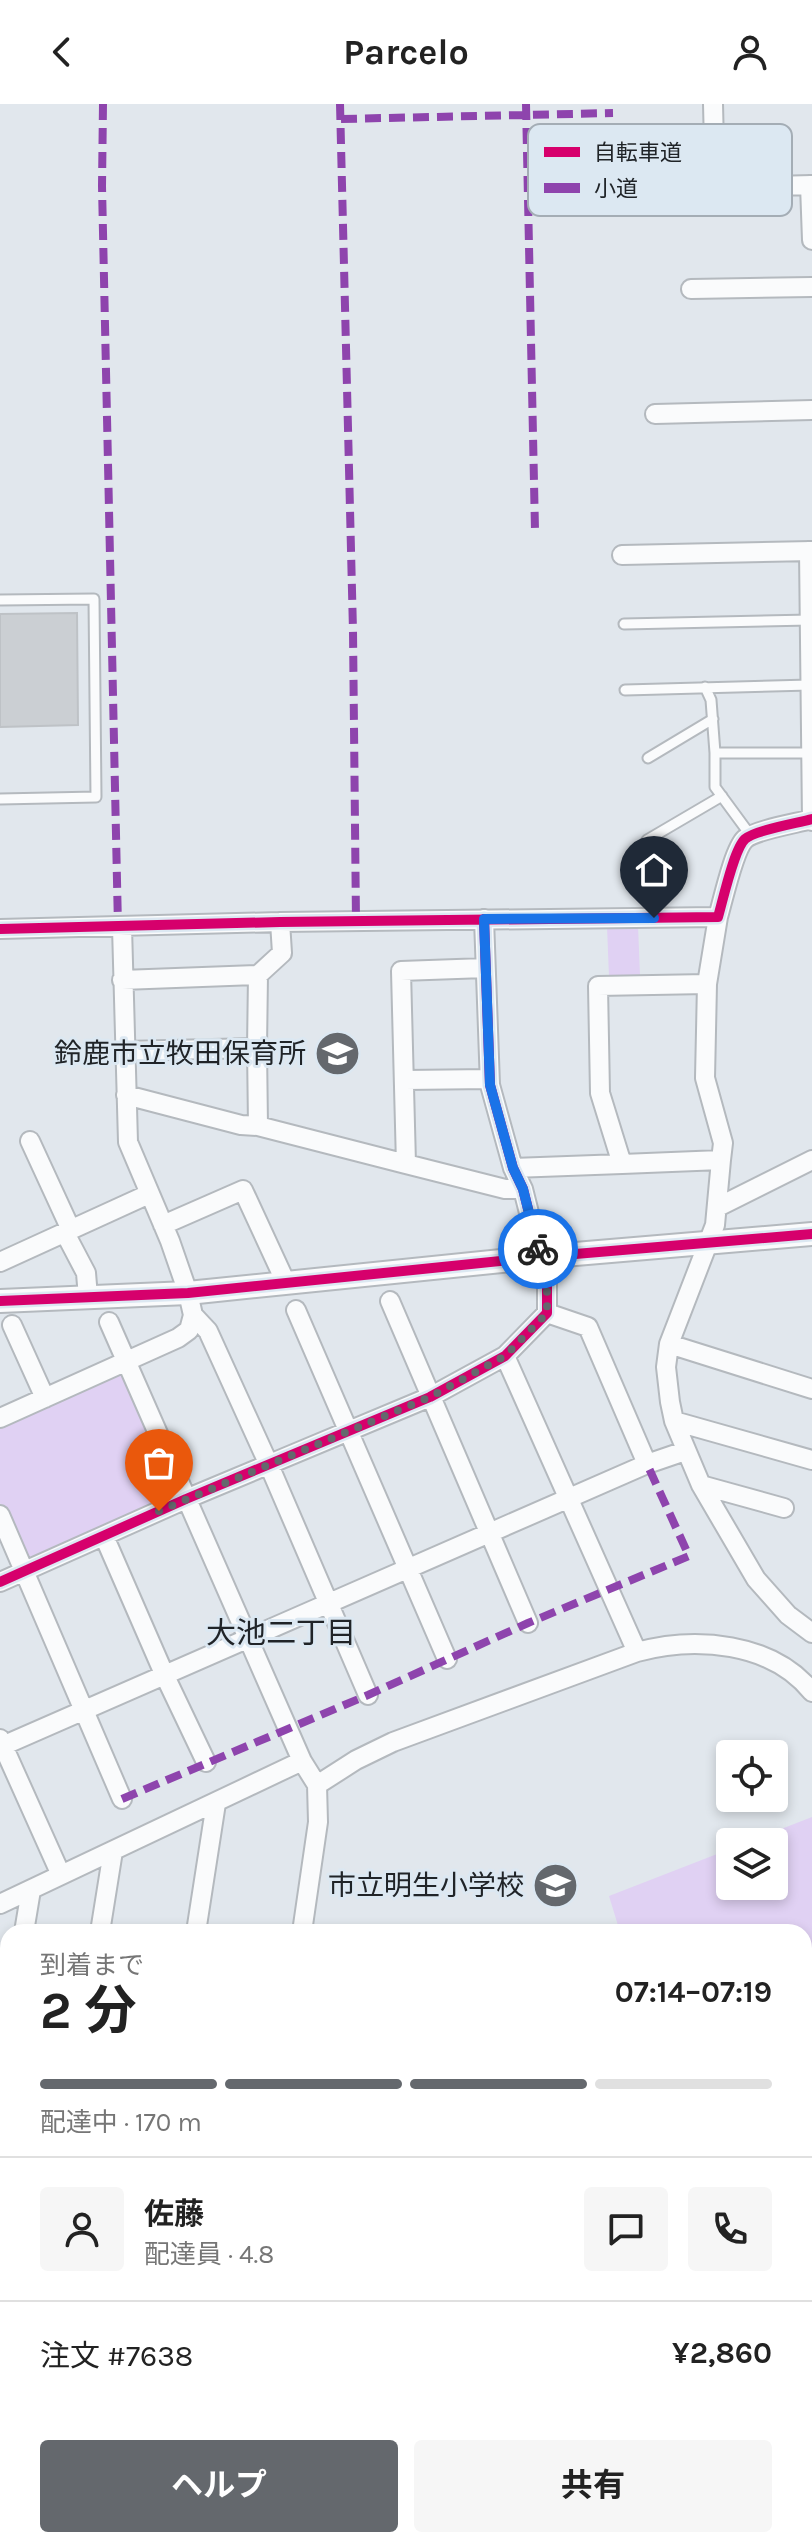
<!DOCTYPE html>
<html lang="ja">
<meta charset="utf-8">
<style>
:root{--surface:#fff;--page:#f6f6f6;--text:#222;--muted:#767676;--line:#e0e0e0;--accent:#64686d}
body{margin:0;font-family:Karla,"Noto Sans JP",sans-serif;background:var(--page);color:var(--text);height:100vh;display:flex;flex-direction:column;font-size:30px;white-space:nowrap}
*{box-sizing:border-box;margin:0}
p{font-size:26px;color:var(--muted)}
.icon{flex:none;width:44px;height:44px;fill:none;stroke:currentColor;stroke-width:2;stroke-linecap:round;stroke-linejoin:round}
.map{position:relative;flex:1;overflow:hidden}
.panel{position:absolute;left:0px;top:1820px;width:812px;height:624px;display:flex;flex-direction:column;background:var(--surface);border-radius:24px 24px 0 0;box-shadow:0 4px 12px #0003}
.panel>*{flex:none}
.fabs{position:absolute;left:716px;top:1636px;display:grid;gap:16px}
.fabs a{display:grid;place-items:center;width:72px;height:72px;border-radius:8px;background:var(--surface);box-shadow:0 4px 12px #0003;font-size:40px}
.pin{position:absolute;display:grid;place-items:center;width:68px;height:68px;color:#fff;margin:-82px -34px;border-radius:50% 50% 50% 0;rotate:-45deg;box-shadow:0 0 8px #0007}
.pin .icon{rotate:45deg}
.courier{position:absolute;display:grid;place-items:center;width:80px;height:80px;margin:-40px;border:6px solid #1a73e8;border-radius:50%;background:#fff;color:#222;box-shadow:0 2px 10px #0007}
.summary em{font-style:normal;font-weight:700}
.summary div{display:flex;flex-direction:column-reverse}
.summary{display:flex;align-items:center;justify-content:space-between;height:136px;padding:0 40px}
h1{font-size:52px;font-weight:700;line-height:60px}
.bar{display:grid;grid-template-columns:repeat(4,1fr);gap:12px 8px;align-content:center;height:96px;padding:0 40px}
.bar i{height:10px;border-radius:6px;background:var(--line)}
.bar .current{background:var(--accent)}
.bar p{grid-column:span 4}
.line{display:flex;align-items:center;gap:20px;padding:0 40px;border-top:2px solid var(--line)}
.line div{flex:1}
.round{display:grid;place-items:center;flex:none;width:84px;height:84px;border-radius:8px;background:var(--page)}
.button{display:flex;gap:16px;margin-top:auto;padding:16px 40px}
.button a{flex:1;height:92px;border-radius:8px;background:var(--accent);color:#fff;font-size:32px;font-weight:700;line-height:92px;text-align:center}
.button a+a{background:var(--page);color:var(--text)}
header{display:flex;justify-content:space-between;align-items:center;height:104px;padding:0 40px;background:var(--surface);font-size:36px;font-weight:700}
.map>svg:first-child{display:block}
</style>
<header><svg class="icon" aria-label="back" viewBox="0 0 24 24"><path d="M15 5l-7 7 7 7"/></svg>Parcelo<svg class="icon" aria-label="person" viewBox="0 0 24 24"><circle cx="12" cy="8" r="4"/><path d="M4 21q1-7 8-7t8 7"/></svg></header>
<div class="map">
<svg width="812" height="2444" viewBox="0 0 812 2444">
<rect width="100%" height="100%" fill="#e1e7ed"/>
<path fill="#e0d1f3" d="M638,822L640,871L609,872L607,823Z
M120,1265L178,1390L32,1454L24,1449L0,1399V1320Z
M812,1713V2142L804,2141V1828H620L609,1792L730,1745V1782H774V1738H748Z
M804,2260H812V2328H804Z"/>
<path fill="#cbcfd3" stroke="#bec2c6" stroke-width="2" d="M77,509L78,621L0,623V510Z"/>
<g fill="none" stroke-linecap="round" stroke-linejoin="round">
<defs>
<path id="service" d="M0,496L94,495L96,693L0,695
M624,520L810,516
M705,583L711,596L715,649
M625,586L810,581
M648,654L713,615
M751,732L715,683V649H811
M647,736L722,692
M0,2163H8
M0,2218H8
M0,2277L8,2276
M0,2333H8
M804,2371H812
M0,2390H8"/>
<path id="minor" d="M713,0L715,83
M810,81L812,136
M614,86L812,81
M691,185L812,183
M655,310L812,306
M809,447L812,717
M622,451L812,447
M0,825L280,818L718,813C723,796 734,745 745,735C755,726 798,719 812,715
M122,876L258,871L282,849L280,818
M707,880L705,974L723,1039L721,1056
M124,947L257,944L258,871
M405,976L489,975
M126,991L241,1021L258,1022L257,944
M258,1022L406,1060L401,867L485,864
M30,1037L71,1126
M406,1060L505,1085H523
M622,1060L721,1056L715,1121L669,1240L666,1263L670,1298L674,1317L701,1381L756,1475L788,1511L812,1529
M513,1064L622,1060L600,989L598,882L707,880L718,813
M718,1103L812,1056
M163,1121L243,1086L286,1179
M65,1129L86,1169L88,1193
M0,1158L149,1090
M390,1197L528,1519
M296,1206L447,1555
M547,1209L588,1223L647,1360
M193,1211L208,1227L269,1361L368,1591
M109,1218L302,1657
M12,1221L45,1294
M669,1240L812,1285
M505,1252L637,1548
M0,1314L178,1234L189,1226L193,1211L188,1189L170,1137L128,1038L122,823
M674,1317L812,1356
M701,1381L784,1404
M0,1411L122,1695
M104,1432L165,1572L206,1658
M0,1478L186,1395L430,1293L505,1252L547,1209V1180L523,1085L513,1064L490,981L484,815
M0,1635L61,1771
M0,1643L647,1360L685,1347
M317,1681L356,1656L393,1638L637,1548C695,1532 772,1538 812,1588
M0,1800L302,1657L317,1681L318,1718L302,1828
M24,1828L31,1786
M100,1828L113,1747
M196,1828L216,1699
M0,1996L8,1997
M0,2107L8,2108
M804,2156L812,2157
M97,2436V2444
M243,2436V2444
M389,2436V2444
M513,2436V2444
M634,2436V2444
M756,2436V2444"/>
<path id="tertiary" d="M0,1197L188,1189L540,1153L812,1130"/>
</defs>
<use href="#service" stroke="#b4b9be" stroke-width="13"/>
<use href="#minor" stroke="#b4b9be" stroke-width="22"/>
<use href="#tertiary" stroke="#b4b9be" stroke-width="26"/>
<use href="#service" stroke="#fafbfc" stroke-width="9"/>
<use href="#minor" stroke="#fafbfc" stroke-width="18"/>
<use href="#tertiary" stroke="#fafbfc" stroke-width="22"/>
<path stroke="#8e44ad" stroke-width="8" stroke-dasharray="16 8" stroke-linecap="butt" d="M103,0L102,82L118,823
M340,0L353,527L356,817
M526,0L535,426
M341,15L613,9
M122,1695L368,1591L528,1519L689,1452L647,1360"/>
<defs>
<path id="cycleway" d="M0,825L280,818L718,813C723,796 734,745 745,735C755,726 798,719 812,715
M0,1197L188,1189L540,1153L812,1130
M0,1478L186,1395L430,1293L505,1252L547,1209V1180L523,1085L513,1064L490,981L484,815"/>
</defs>
<use href="#cycleway" stroke="#dce8f2" stroke-width="15"/>
<use href="#cycleway" stroke="#d6006c" stroke-width="10"/>
</g>
<g fill="none" stroke-linecap="round" stroke-linejoin="round">
<path stroke="#64686d" stroke-width="8" stroke-dasharray="0 14.4" d="M159,1407L430,1293L505,1252L547,1209V1180L538,1145"/>
<path stroke="#1a73e8" stroke-width="10" d="M538,1145L523,1085L513,1064L490,981L484,815L654,814"/>
</g>
<defs>
<symbol id="school-disc" viewBox="-11 -11 22 22"><circle r="9.5" fill="#64686d" stroke="#dce8f2"/><path d="M0-5L7-2L0 1L-7-2ZM-4 1L0 2.5L4 1V4Q0 6-4 4Z" fill="#fff"/></symbol>
</defs>
<g fill-rule="evenodd">
<use href="#school-disc" x="312" y="924" width="51" height="51"/>
<use href="#school-disc" x="530" y="1756" width="51" height="51"/>
</g>
<g text-anchor="middle" stroke-width="6" stroke-linejoin="round" paint-order="stroke">
<g font-size="28" fill="#202428" stroke="#dce8f2" text-anchor="end">
<text x="306" y="959">鈴鹿市立牧田保育所</text>
<text x="524" y="1791">市立明生小学校</text>
</g>
<g font-size="30" fill="#202428" stroke="#dce8f2">
<text x="281" y="1539">大池二丁目</text>
</g>
</g>
<rect x="528" y="20" width="264" height="92" rx="12" fill="#dce8f2" stroke="#a4adb5" stroke-width="2"/>
<rect x="544" y="43" width="36" height="10" fill="#d6006c"/>
<rect x="544" y="79" width="36" height="10" fill="#8e44ad"/>
<g font-size="22" fill="#202428">
<text x="594" y="56">自転車道</text>
<text x="594" y="92">小道</text>
</g>
</svg>
<div class="fabs">
<a><svg class="icon" aria-label="locate" viewBox="0 0 24 24"><circle cx="12" cy="12" r="6"/><path d="M12 2v4M12 18v4M2 12h4M18 12h4"/></svg></a>
<a><svg class="icon" aria-label="layers" viewBox="0 0 24 24"><path d="M12 4l9 5-9 5-9-5zM3 14l9 5 9-5"/></svg></a>
</div>
<div class="pin" style="left:159px;top:1407px;background:#ea580c"><svg class="icon" aria-label="bag" viewBox="0 0 24 24"><path d="M5 8h14l-1 12H6zM9 8a3 3 0 0 1 6 0"/></svg></div>
<div class="pin" style="left:654px;top:814px;background:#1f2937"><svg class="icon" aria-label="home" viewBox="0 0 24 24"><path d="M3 11l9-7 9 7M6 9v11h12V9"/></svg></div>
<div class="courier" style="left:538px;top:1145px"><svg class="icon" aria-label="bike" viewBox="0 0 24 24"><circle cx="6" cy="16" r="4"/><circle cx="18" cy="16" r="4"/><path d="M6 16l4-8h5l3 8M10 8l3 8H6M13 5h3"/></svg></div>
<section class="panel">
<div class="summary"><div><h1>2 分</h1><p>到着まで</p></div><em>07:14–07:19</em></div>
<div class="bar"><i class="current"></i><i class="current"></i><i class="current"></i><i></i><p>配達中 · 170 m</p></div>
<div class="line" style="height:144px"><a class="round"><svg class="icon" aria-label="person" viewBox="0 0 24 24"><circle cx="12" cy="8" r="4"/><path d="M4 21q1-7 8-7t8 7"/></svg></a><div><b>佐藤</b><p>配達員 · 4.8</p></div><a class="round"><svg class="icon" aria-label="chat" viewBox="0 0 24 24"><path d="M4 5h16v11H9l-5 4z"/></svg></a><a class="round"><svg class="icon" aria-label="phone" viewBox="0 0 24 24"><path d="M5 4h4l2 5-3 2q2 4 5 5l2-3 5 2v4C11 20 4 13 5 4z"/></svg></a></div>
<div class="line" style="height:104px"><div>注文 #7638</div><b>¥2,860</b></div>
<div class="button"><a>ヘルプ</a><a>共有</a></div>
</section>
</div>
